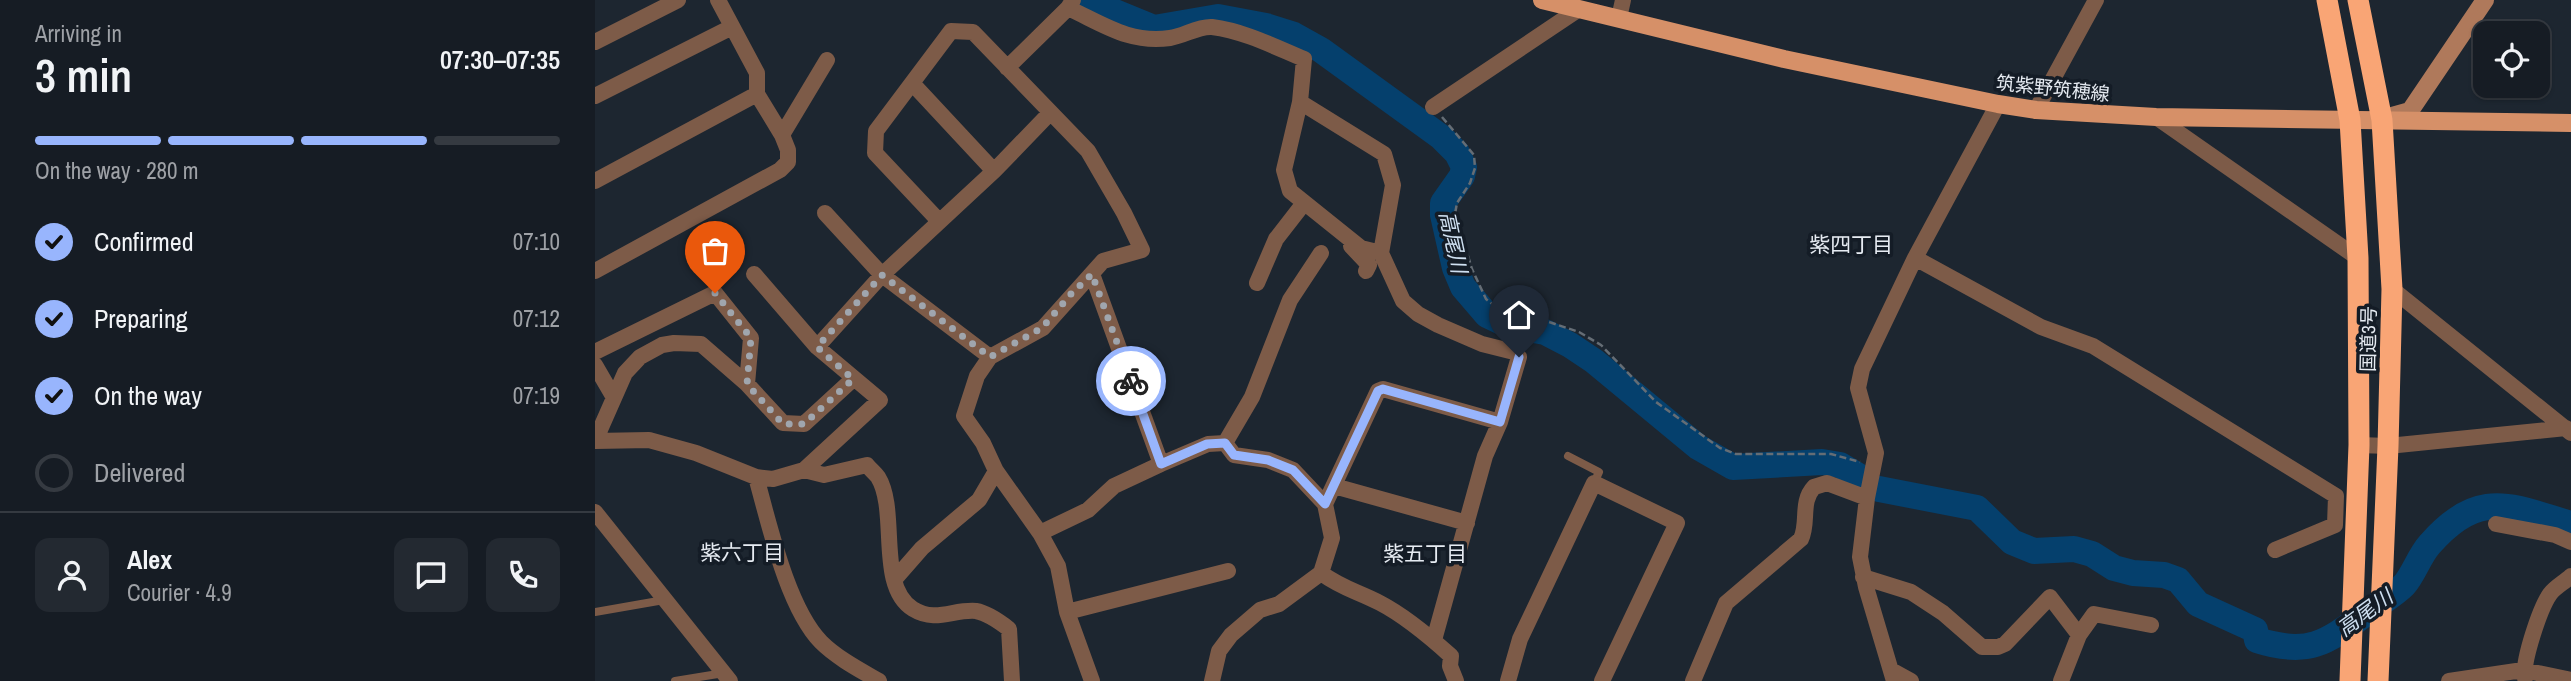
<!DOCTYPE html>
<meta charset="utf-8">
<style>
:root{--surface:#161c24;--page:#232931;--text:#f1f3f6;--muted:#9ea1a6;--line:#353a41;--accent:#98b5fd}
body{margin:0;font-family:"Archivo Narrow","Noto Sans JP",sans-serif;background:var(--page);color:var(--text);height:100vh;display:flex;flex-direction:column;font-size:26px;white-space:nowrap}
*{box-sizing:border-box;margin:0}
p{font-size:23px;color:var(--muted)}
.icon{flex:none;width:38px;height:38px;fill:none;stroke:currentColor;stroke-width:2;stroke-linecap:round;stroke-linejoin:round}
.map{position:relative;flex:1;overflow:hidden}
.sheet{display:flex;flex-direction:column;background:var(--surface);width:595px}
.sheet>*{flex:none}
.buttons{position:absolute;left:1878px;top:21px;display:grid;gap:14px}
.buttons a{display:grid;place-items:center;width:77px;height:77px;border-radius:14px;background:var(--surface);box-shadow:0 2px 5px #0004,0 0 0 2px var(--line);font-size:35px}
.pin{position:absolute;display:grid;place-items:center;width:60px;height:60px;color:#fff;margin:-72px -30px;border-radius:50% 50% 50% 0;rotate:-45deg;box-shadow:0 0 7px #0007}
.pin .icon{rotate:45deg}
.courier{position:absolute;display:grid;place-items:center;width:70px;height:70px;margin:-35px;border:5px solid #98b5fd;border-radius:50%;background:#fff;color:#222;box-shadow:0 2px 9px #0007}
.head em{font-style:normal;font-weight:600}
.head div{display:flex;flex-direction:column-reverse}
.head{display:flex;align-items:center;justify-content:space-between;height:119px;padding:0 35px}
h1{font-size:46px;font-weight:600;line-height:52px}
.bar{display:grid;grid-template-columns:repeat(4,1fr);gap:10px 7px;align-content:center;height:84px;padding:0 35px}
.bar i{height:9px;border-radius:5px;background:var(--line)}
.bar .selected{background:var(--accent)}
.bar p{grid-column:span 4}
.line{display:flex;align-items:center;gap:18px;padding:0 35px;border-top:2px solid var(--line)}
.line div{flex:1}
.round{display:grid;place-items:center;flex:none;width:74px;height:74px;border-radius:14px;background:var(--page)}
ol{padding:0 35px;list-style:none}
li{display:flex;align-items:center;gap:21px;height:77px}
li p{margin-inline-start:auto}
li .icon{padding:7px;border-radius:50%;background:var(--accent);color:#111;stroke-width:4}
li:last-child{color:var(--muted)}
li i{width:38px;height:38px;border:4px solid var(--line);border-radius:50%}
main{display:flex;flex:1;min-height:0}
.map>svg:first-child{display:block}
</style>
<main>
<section class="sheet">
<div class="head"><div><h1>3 min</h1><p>Arriving in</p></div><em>07:30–07:35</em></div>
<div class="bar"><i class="selected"></i><i class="selected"></i><i class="selected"></i><i></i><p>On the way · 280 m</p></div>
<ol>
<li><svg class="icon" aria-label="check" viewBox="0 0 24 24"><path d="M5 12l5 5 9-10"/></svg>Confirmed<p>07:10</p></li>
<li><svg class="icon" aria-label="check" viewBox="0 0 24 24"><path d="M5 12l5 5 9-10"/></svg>Preparing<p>07:12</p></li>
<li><svg class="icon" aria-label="check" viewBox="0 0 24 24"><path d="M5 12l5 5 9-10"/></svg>On the way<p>07:19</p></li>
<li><i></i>Delivered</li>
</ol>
<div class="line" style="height:126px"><a class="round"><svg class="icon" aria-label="person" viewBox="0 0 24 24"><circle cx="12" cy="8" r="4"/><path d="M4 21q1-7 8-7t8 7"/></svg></a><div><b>Alex</b><p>Courier · 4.9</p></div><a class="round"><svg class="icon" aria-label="chat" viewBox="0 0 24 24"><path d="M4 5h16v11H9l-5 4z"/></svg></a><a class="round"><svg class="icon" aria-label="phone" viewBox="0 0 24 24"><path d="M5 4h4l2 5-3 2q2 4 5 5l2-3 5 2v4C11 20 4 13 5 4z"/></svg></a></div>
</section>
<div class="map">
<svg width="1976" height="681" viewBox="0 0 1976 681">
<rect width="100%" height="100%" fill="#1d2630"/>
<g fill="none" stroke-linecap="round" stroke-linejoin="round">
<path stroke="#05406d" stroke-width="26" d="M493,1L559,28L623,17L671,26L699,35L726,50L846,137L862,153L869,167L867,176L848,203V215L860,268L868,287L892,315L915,326L950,332L975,345L999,361L1103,447L1138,467L1227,462L1245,465L1270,480
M1284,489L1382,508L1417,542L1439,551L1479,549L1497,554L1519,568L1538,573L1569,575L1583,580L1603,604L1660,630L1662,640C1715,657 1732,642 1774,611C1785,603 1799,595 1809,585C1819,574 1824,556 1835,544C1849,528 1870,510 1892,507C1919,503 1950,517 1976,524"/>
<path stroke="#656d75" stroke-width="2.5" stroke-dasharray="7 3.5" stroke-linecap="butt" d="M847,117L879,155L880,168L875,183L862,203L860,214L877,269L891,299L907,312L954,322L984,332L1006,345L1061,402L1125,448L1141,454H1236L1265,462"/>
<path stroke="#7d5b48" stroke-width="8" d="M973,456L1004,472L999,483
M0,612L69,600
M80,681L129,673"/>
<path stroke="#7d5b48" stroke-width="16" d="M473,8C508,24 535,44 575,38C589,36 603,26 617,27C649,31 680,47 709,59L705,102L689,170L695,191L766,248L786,253
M1024,18L1028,0
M0,42L83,0
M412,68L473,8L478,0
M317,83L399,171
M0,96L137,27
M705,102L789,154L798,185L786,253L808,301L823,314L843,325L887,344L919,352L924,357L905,422L890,456L839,640
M838,107L984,9
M1441,110L1501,0
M1561,117L1763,258
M187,135L232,60
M0,181L162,94
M230,213L287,275L395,357
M344,221L280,153L281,131L356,31L378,32L493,151L529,213L547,250L508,261L448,328L395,357L382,376L369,416L388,443L401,471L445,533L463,566L472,612L497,681
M756,246L774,265L771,271
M1320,258L1446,327L1498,346L1741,496L1740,525L1680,550
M0,271L185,170L193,162V150L187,135L162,94V73L123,0
M159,274L222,347L285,400L209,470L178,479L161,477L101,453L54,440L0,441L30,373L45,357L67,345L79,343L106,344L152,384L188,423L209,424L258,379
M497,274L566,464L613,444L630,443
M662,283L681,239L709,203
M1797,289L1976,433
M222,347L287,275L399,171L454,114
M0,352L120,293L156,338L152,384
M0,365L18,396
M630,443L657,397L695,300L726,253
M1764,445L1793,446L1971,428
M209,470L229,475L272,465C275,469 280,473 283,477C304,511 281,586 318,609C341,623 358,609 381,611C393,613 405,622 414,629L417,681
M161,477C174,523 192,607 226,642C242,658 265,670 284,681
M739,486L872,523
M730,504L783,391L788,389L905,422
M0,512L135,681
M1901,524L1960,535L1976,542
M445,533L493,510L519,486L566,464
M726,573C748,589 762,591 785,603C810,616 835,637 856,656L855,666L861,681
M1268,577L1316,592L1348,613L1387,647H1403L1410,644L1455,597L1484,635
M299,580L327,548L384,500L401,471
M472,612L633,571
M1296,670L1316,681
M1930,678C1927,662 1945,608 1955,594C1960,587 1970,582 1976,576
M617,681L624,651L636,635L665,610L684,604L726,573L737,538L730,504L698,470L673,460L639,455L630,443
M913,681L925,639L999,483L1082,523L1007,681
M1098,681L1131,603L1206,539C1214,522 1205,502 1219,487L1232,483L1272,498
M1299,681L1271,587L1265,557L1272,498L1281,453L1263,388L1267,369L1320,258L1403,104
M1466,681L1484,635L1499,614L1556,625
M1854,681L1928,670L1976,680"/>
<path stroke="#af795b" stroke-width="18" d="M1790,118L1815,111L1890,0"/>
<path stroke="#d69068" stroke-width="18" d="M947,0L1189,59L1403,104L1441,110L1561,117L1976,123"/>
<path stroke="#f9a575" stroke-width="21" d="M1732,0L1755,120L1763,258L1764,445L1755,681
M1763,0L1787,120L1797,289L1793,446L1783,681"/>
</g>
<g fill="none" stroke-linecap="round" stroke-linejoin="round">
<path stroke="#a0a6ae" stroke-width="7" stroke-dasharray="0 12.6" d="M120,293L156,338L152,384L188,424H209L258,379L222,347L287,275L395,357L447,328L476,294L497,274L536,381"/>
<path stroke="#98b5fd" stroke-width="9" d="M536,381L566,464L612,444L630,443L639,455L673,460L698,470L730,504L783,391L788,389L905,422L924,357"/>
</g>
<g text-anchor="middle" stroke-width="7" stroke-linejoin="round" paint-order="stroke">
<g font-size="19" fill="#e6ebf2" stroke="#141c26">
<text transform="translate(1458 88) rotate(6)" y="7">筑紫野筑穂線</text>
<text transform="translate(1773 339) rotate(-89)" y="7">国道3号</text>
</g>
<g font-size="21" font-style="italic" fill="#cfe0f1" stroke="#141c26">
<text transform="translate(858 242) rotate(78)" y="7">高尾川</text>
<text transform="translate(1770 613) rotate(-36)" y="7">高尾川</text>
</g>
<g font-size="21" fill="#e6ebf2" stroke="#141c26">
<text x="1256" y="252">紫四丁目</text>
<text x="147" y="560">紫六丁目</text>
<text x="830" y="561">紫五丁目</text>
</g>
</g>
</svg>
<div class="buttons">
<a><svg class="icon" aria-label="locate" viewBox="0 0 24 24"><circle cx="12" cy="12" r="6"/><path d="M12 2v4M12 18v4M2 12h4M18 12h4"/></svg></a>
</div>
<div class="pin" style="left:120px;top:293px;background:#ea580c"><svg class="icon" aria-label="bag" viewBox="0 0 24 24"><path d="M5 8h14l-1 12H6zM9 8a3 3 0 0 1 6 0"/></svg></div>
<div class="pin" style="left:924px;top:357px;background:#1f2937"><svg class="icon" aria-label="home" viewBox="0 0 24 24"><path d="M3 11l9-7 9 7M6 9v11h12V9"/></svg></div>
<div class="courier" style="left:536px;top:381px"><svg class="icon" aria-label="bike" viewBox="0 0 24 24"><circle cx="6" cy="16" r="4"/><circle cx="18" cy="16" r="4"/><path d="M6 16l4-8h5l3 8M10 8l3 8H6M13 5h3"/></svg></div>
</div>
</main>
